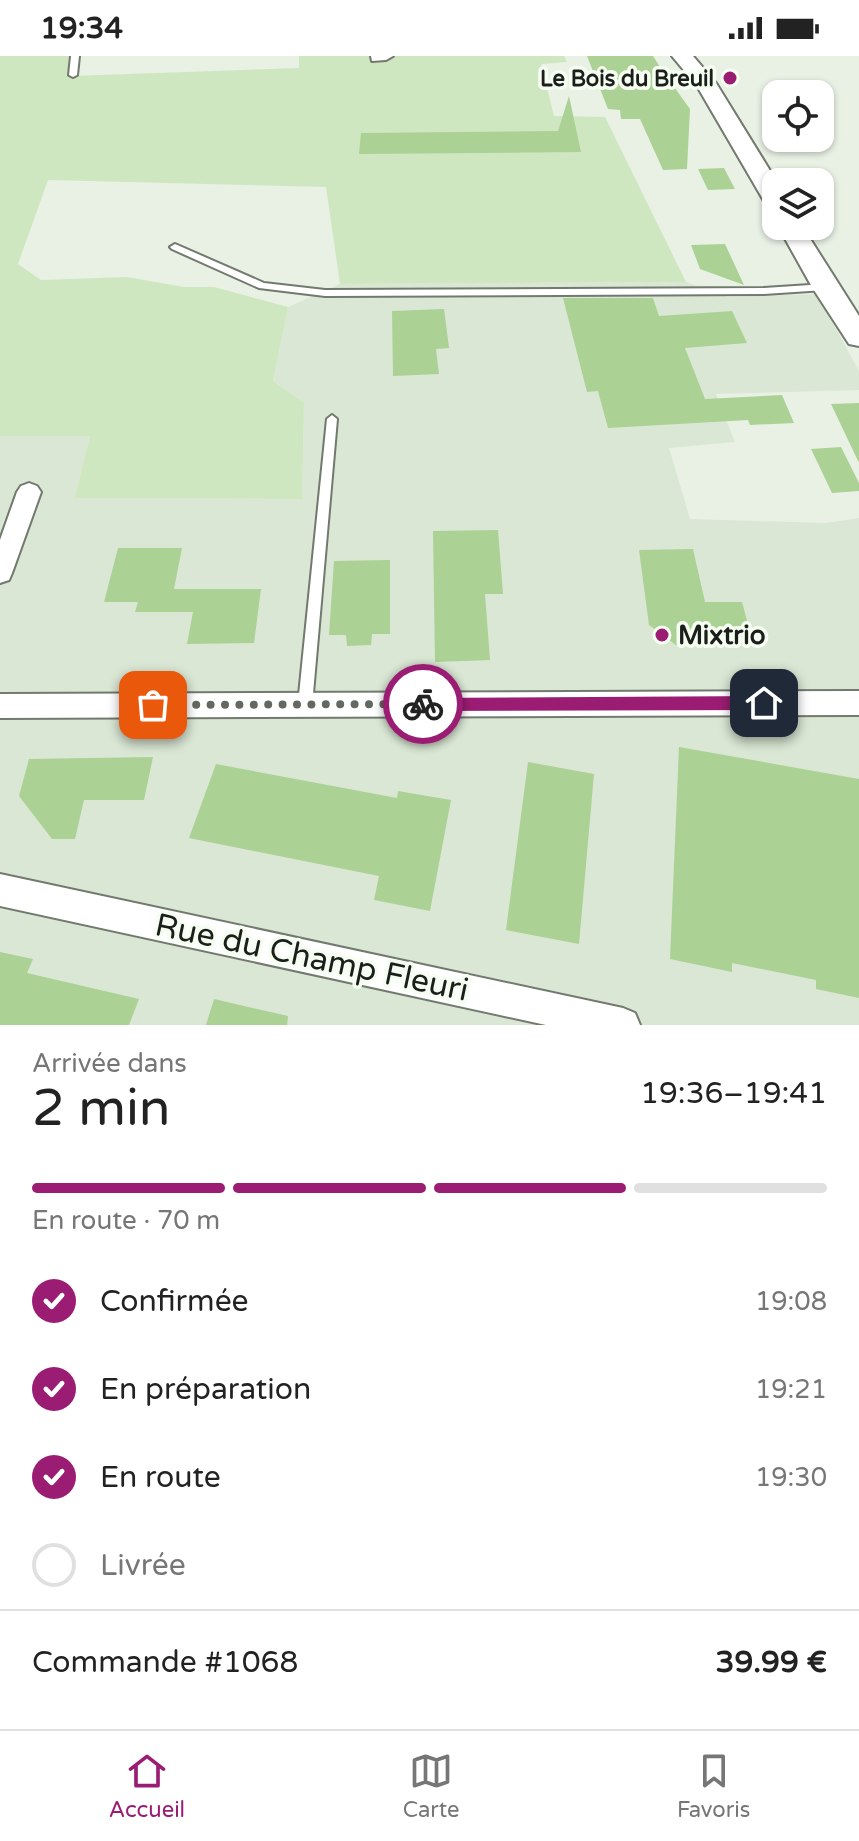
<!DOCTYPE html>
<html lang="fr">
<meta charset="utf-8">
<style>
:root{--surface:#fff;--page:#f2f2f2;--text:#222;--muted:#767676;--line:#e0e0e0;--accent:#9b1d73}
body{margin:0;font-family:"Varela Round",sans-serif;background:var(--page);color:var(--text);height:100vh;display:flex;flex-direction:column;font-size:30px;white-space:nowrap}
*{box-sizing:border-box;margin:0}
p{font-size:26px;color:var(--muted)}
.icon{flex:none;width:44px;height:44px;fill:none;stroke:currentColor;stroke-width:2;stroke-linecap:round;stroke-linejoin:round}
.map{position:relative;height:969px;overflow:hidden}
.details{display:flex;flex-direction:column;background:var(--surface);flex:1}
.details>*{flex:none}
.fabs{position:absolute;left:762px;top:24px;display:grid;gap:16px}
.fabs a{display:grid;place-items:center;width:72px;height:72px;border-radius:16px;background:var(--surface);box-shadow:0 2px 6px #0004;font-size:40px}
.pin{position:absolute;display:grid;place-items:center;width:68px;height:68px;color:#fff;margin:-34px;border-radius:16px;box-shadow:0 4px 12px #0006}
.courier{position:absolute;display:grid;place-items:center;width:80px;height:80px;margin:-40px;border:6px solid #9b1d73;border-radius:50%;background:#fff;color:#222;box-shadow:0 2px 10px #0007}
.headline em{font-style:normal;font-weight:600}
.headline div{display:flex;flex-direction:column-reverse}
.headline{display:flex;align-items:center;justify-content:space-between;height:136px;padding:0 32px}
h1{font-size:52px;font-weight:600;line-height:60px}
.bar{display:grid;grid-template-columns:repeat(4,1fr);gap:12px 8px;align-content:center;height:96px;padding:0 32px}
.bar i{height:10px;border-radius:6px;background:var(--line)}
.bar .current{background:var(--accent)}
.bar p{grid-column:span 4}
.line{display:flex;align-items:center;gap:20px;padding:0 32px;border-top:2px solid var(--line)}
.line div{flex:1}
ol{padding:0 32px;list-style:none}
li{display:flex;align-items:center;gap:24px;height:88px}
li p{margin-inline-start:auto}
li .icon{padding:8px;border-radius:50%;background:var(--accent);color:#fff;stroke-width:4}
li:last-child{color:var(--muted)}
li i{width:44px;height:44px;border:4px solid var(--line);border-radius:50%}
.status{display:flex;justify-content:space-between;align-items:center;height:56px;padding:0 40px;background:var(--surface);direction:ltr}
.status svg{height:22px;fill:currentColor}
.menu{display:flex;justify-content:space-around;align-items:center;height:112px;border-top:2px solid var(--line);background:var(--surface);font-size:22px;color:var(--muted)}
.menu a{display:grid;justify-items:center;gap:4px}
.menu .current{color:var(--accent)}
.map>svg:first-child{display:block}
</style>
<div class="status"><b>19:34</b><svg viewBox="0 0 49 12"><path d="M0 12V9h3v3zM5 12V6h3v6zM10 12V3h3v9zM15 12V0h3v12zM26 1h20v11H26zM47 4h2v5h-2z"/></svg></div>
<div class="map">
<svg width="859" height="969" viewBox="0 0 859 969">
<rect width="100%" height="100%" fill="#e9f1e5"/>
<path fill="#dae7d4" d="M686,226L727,241L817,238L859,315V334L716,338L735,386L669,392L690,463L826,467L859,462V969H0V380H90L76,442L302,443L304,348L273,325L288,251L340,228Z"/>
<path fill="#cee7c1" d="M0,0H71V20L299,12V0H564L567,6L541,8L554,60L605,61L686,226L340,228L326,131L48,124L18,208L41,224L127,221L184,231H214L288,251L273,325L304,347L302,443L75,442L90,380H0Z"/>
<path fill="#abd195" d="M587,0H653L660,11V29L672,28L690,53L687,113L663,114L640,63H621L620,54L608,53Z
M569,40L581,96L359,98L361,77L558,75Z
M724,112L735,133L708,134L698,113Z
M725,188L744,229L700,213L691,189Z
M563,242H653L659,260L732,255L747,287L685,292L705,343L782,339L794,367L750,369L748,364L608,372L598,335L587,336Z
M444,253L449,292L436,293L439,318L393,320L392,255Z
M859,347V407L831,348Z
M841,391L859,427V435L832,437L811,393Z
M498,474L503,538H485L490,604L435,606L433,475Z
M118,492H182L174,533H261L254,587L187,588L193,556H135L138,546H104Z
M693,493L705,546H742L752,583L703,584V589H676L649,569L639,494Z
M390,504V578H372L371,589L347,590L346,579H329L334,505Z
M679,691L859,723V942L816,933V924L732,907V916L670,903Z
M153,701L144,744H84L75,783H52L19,740L29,703Z
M528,706L594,718L579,888L506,874Z
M216,708L397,742L398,735L451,744L430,855L374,844L379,820L189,782Z
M0,896L33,903L27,917L139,943L129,969H0Z
M214,943L288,960L287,969H206Z"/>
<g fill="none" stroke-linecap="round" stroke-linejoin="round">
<defs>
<path id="lane" d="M71,0H79L77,19L73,21L69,19Z
M175,188L264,227L325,234L764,232L825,228L830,231L825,234L764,238L325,240L259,232L172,193L170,191Z
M332,359L337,363L312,649L310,653L305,655L300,653L298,649L327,363Z"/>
<path id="street" d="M371,0H393L386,4L372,5Z
M29,427L37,430L41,436L12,517L9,524L0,527V484L17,436L21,430Z
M859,635V659L0,662V638Z
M0,818L623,952L635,957L640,969H546L0,850Z"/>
<path id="secondary" d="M672,0H693L716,27L777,126L776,152L767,150L764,145L697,30Z
M778,170H802L859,260V290L849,288L812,231Z"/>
</defs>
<use href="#lane" stroke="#72796e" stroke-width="4"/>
<use href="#street" stroke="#72796e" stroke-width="4"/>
<use href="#secondary" stroke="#72796e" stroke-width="4"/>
<use href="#lane" fill="#fff" fill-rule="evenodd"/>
<use href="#street" fill="#fff" fill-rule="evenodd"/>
<use href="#secondary" fill="#fff" fill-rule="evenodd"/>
</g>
<path fill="#9b1d73" d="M764,640L771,647L764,654L423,655L416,648L423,642Z"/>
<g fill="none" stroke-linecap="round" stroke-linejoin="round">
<path stroke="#636861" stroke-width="8" stroke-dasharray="0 14.4" d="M153,649L423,648"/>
</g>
<g fill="#9b1d73" stroke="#f6fef2" stroke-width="3">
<circle cx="730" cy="22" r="8"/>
<circle cx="662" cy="579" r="8"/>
</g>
<g text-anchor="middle" stroke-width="7" stroke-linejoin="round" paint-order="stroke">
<g font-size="22" font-weight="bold" fill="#1b1e1a" stroke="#f6fef2" text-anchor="end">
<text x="714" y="30">Le Bois du Breuil</text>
</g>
<g font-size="26" font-weight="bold" fill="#1b1e1a" stroke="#f6fef2" text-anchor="start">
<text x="678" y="588">Mixtrio</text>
</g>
<g font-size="32" fill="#1b1e1a" stroke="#f6fef2">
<text transform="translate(312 901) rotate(12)" y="11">Rue du Champ Fleuri</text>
</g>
</g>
</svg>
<div class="fabs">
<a><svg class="icon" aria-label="locate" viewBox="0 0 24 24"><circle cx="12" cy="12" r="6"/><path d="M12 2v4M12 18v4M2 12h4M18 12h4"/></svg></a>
<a><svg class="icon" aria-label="layers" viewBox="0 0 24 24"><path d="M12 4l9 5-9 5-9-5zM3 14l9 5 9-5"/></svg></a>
</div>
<div class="pin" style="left:153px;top:649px;background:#ea580c"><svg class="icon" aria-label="bag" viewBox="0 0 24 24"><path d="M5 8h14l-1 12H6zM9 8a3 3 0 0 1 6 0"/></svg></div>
<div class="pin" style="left:764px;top:647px;background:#1f2937"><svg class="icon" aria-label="home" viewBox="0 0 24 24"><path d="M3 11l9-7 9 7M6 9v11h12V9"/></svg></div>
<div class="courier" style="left:423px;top:648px"><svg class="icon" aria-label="bike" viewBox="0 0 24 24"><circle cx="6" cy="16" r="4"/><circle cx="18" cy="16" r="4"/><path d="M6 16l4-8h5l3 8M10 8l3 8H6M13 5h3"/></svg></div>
</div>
<section class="details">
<div class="headline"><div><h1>2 min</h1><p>Arrivée dans</p></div><em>19:36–19:41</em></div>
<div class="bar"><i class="current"></i><i class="current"></i><i class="current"></i><i></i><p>En route · 70 m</p></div>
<ol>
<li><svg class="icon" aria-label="check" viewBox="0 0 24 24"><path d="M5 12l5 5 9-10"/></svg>Confirmée<p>19:08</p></li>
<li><svg class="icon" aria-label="check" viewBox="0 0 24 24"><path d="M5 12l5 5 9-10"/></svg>En préparation<p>19:21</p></li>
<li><svg class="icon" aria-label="check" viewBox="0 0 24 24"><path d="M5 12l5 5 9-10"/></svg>En route<p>19:30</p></li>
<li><i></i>Livrée</li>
</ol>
<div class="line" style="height:104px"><div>Commande #1068</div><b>39.99 €</b></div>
</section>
<nav class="menu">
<a class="current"><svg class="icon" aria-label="home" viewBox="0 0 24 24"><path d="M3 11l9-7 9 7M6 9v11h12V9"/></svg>Accueil</a>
<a><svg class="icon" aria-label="map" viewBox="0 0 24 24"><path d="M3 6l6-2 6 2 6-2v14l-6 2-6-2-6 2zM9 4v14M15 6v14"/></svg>Carte</a>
<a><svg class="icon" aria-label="saved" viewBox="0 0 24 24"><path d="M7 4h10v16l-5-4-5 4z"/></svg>Favoris</a>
</nav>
